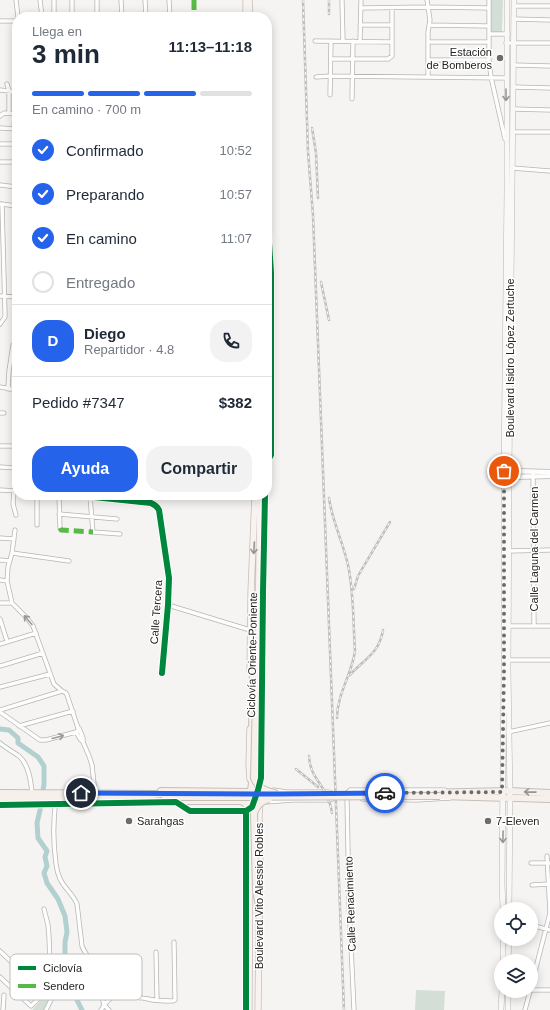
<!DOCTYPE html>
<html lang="es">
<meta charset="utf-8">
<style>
:root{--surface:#fff;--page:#f2f2f3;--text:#1f2937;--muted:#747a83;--line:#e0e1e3;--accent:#2563eb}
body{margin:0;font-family:Helvetica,sans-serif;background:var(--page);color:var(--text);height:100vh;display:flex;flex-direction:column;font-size:15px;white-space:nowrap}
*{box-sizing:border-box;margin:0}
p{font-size:13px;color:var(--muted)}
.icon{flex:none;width:22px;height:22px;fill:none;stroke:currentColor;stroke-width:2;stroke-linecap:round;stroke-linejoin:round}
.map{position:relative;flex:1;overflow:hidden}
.sheet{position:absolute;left:12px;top:12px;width:260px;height:488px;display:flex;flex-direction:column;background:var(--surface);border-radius:16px;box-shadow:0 2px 10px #0003}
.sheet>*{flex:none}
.fabs{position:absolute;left:494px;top:902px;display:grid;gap:8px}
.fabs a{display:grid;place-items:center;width:44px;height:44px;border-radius:50%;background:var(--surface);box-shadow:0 2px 10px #0003;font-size:20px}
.pin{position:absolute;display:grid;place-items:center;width:34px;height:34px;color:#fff;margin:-17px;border:2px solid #fff;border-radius:50%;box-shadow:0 1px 4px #0007}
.courier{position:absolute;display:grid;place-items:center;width:40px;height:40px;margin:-20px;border:3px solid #2563eb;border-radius:50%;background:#fff;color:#222;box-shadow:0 1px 5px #0007}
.overview em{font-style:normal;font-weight:800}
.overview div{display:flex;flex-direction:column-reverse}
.overview{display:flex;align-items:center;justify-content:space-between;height:68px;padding:0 20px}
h1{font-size:26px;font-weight:800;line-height:30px}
.bar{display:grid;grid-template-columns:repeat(4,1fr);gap:6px 4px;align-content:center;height:48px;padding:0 20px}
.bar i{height:5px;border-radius:3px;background:var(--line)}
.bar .on{background:var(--accent)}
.bar p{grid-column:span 4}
.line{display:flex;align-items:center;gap:10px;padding:0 20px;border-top:1px solid var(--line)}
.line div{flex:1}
.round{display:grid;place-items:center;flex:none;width:42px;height:42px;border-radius:16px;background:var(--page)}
ol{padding:0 20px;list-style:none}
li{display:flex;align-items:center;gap:12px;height:44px}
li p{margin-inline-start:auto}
li .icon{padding:4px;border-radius:50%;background:var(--accent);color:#fff;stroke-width:4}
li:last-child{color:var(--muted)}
li i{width:22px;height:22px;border:2px solid var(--line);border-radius:50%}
.button{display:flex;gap:8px;margin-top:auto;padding:8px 20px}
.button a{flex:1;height:46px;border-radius:16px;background:var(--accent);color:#fff;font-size:16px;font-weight:800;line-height:46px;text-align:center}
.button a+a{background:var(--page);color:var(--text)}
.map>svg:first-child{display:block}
</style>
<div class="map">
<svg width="550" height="1010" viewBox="0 0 550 1010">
<rect width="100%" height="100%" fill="#f6f4f2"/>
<path fill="#d3dfd6" d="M491,0H503L502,32H491Z
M54,986L55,988L44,1010H32Z
M416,990L445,991L444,1010H415Z"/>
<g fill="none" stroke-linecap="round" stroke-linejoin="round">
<path stroke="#b2d0d0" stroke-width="5" d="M0,729L9,730L18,738V743L38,757L44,766V784L40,810L37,823L38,838L47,851L45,857L47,866L44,873L47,883L58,899L65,916L67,932L65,942V975L72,990L82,1010"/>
<defs>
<path id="minor" d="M16,0L18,17
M40,0L42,17
M54,0V17
M72,0V17
M97,0V17
M121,0L122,17
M145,0L146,17
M169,0L170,17
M342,0L343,41
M427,0L430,20L428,32V77
M489,0V60L491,77L505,139
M514,6H550
M361,8L428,7L489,8
M514,19L550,20
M0,21H17
M360,25H392
M429,25L489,26
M489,34H508
M315,41L392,42
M360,41L361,0
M428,42H489
M506,43H550
M331,59H388L392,56V8
M428,60H489
M513,65L550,66
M316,77L330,76L506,78
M7,84L9,91V113
M513,87L550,88
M0,90L17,92
M330,95L331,41
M352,99L353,41
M513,109L550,110
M0,116L4,113L17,114
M0,128L17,129
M14,128L15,113
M513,132H550
M0,144H17
M0,162H17
M512,168L550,171
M0,185L17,187
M1,204L17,206
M0,296L17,297
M0,324L5,317V313L2,204
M0,387L17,390
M8,389L9,371L13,345
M0,413H4
M0,446H17
M0,467L17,468
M533,472L534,626
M0,490L17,491
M14,491L13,504L16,515
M37,495V525
M59,495L60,528
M75,495L151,503C155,505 157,506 159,510L169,578L168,605L162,673
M90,497L93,532L120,534
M59,514L117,519
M15,530L12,553L8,567L7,581L12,603L27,618L33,626L54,684L62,691L66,693L67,695L78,728V731L76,732
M0,538L14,539
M509,551L550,550
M12,553L69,561
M0,560L9,561
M0,580L7,581
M0,603H12
M168,605L250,630L255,633L258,638
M0,619L7,641
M508,626H550
M0,644L36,633
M507,660H550
M0,666L43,653
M0,687L50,674
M0,710L62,691
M0,712L40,740H46L76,732
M19,726L73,711
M79,728L83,738V742L89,756L92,765L95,793
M76,732L80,739L83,742
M508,732L550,723
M0,743C6,748 13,752 19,756C29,765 31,781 32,793
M347,798L348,792L350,790H445
M56,799C53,820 53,842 56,864C57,868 57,872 59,876C62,887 73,893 77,904L82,946C85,954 91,960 95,968C99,980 101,993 104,1005
M347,799L349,903L354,1010
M362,799L417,800L450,798
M266,802L293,800H330L332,799V793L329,792H287L273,790
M531,863H550
M532,885L549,884
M44,909L48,925L49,937L50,964L55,988V992L46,1010
M531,925L550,930
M0,951L45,994
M156,952L157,1000
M136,962L140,998
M79,965L91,961
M117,969L121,994
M0,977L31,1006L50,988
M531,987L550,913L547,856
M531,990H550
M104,1005L109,1010
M3,1010L4,995
M101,1010C114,987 127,996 148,999C156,1001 165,1001 173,1001L175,1000L174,942
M525,1010L530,991"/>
<path id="tertiary" d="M506,471L550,472
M505,477L550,476"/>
<path id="secondary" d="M503,909L502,883L504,670V471L507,191V0
M509,909L510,798L508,670L509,471L514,0
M503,961V939
M508,961L509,939
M501,1010L502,991
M508,1010V991"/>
<path id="primary" d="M246,0V17
M249,0L250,17
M250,671L251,592L255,495
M250,729L249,765L250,779
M249,1010L250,839L249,808L251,793
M258,1010L260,851L259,816L260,802L258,781L259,735L258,639L260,495"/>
<path id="trunk" d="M256,652L258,639
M252,735L253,667L254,653L256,648
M161,791L251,792
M0,793L165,794
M422,793L509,791L550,793
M440,796L550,799
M145,798L153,800L161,801H240L244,802L249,808
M0,799L144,798
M240,801C253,794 252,788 252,774
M256,891L259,906"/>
</defs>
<use href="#minor" stroke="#b6b5b4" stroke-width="5"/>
<use href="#tertiary" stroke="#b6b5b4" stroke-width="6"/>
<use href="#secondary" stroke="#b6b5b4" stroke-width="6"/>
<use href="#primary" stroke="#c6beb8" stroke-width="7"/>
<use href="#trunk" stroke="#c6beb8" stroke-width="8"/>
<use href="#minor" stroke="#fefdfd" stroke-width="3.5"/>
<use href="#tertiary" stroke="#fefdfd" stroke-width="4.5"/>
<use href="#secondary" stroke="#faf8f7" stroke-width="5"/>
<use href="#primary" stroke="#f8f3f0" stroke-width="5.5"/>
<use href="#trunk" stroke="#f6f0ec" stroke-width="6"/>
<defs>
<path id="rail" d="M303,0L308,152L313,215L344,1010
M329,0V14
M312,128L316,153L318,198
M321,282L329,320
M329,498C332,521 343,542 348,565C354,592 353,623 355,651C352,674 337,694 337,718
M354,589L358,576L362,569L390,522
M350,675C365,658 379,654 383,630
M309,756C310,773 317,778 325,792C328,798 331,806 332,813
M296,769L318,787"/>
</defs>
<use href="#rail" stroke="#bebebd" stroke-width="2.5"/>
<use href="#rail" stroke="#fff" stroke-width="1" stroke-dasharray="3" stroke-linecap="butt"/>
<defs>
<path id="trunk-bridge" d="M256,699L254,778C258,789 267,791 277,794
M165,797L440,796
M256,891L254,813C257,805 261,801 269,799"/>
</defs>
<use href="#trunk-bridge" stroke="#c6beb8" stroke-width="8" stroke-linecap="butt"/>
<use href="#trunk-bridge" stroke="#f6f0ec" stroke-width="6"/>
<path stroke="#58b947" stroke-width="5" stroke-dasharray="10 5" stroke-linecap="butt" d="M194,0V17
M60,528L61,530L93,532"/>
<defs>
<path id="cycleway" d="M267,212L271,273V455L267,462
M75,495L151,503C155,505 157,506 159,510L169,578L168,605L162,673
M0,805L176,802L190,811H246V1010
M246,811L252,807L258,790L261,778L263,592L265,495"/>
</defs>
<use href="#cycleway" stroke="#fff" stroke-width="8"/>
<use href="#cycleway" stroke="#00873e" stroke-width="6"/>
</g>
<defs><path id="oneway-shaft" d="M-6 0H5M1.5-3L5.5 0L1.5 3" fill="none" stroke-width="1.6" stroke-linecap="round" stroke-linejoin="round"/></defs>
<g stroke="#9a9897">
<use href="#oneway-shaft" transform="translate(506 95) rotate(90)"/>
<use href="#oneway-shaft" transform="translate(503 837) rotate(91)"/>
</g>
<use stroke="#999593" href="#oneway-shaft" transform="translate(254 548) rotate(93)"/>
<g stroke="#9c9b9a">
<use href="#oneway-shaft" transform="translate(28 620) rotate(-131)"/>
<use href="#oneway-shaft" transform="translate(58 737) rotate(-15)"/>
</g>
<use stroke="#989491" href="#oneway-shaft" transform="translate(530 792) rotate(-179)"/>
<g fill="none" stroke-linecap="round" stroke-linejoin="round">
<path stroke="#6e6c6b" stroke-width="4" stroke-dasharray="0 7.2" d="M385,793L502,792L504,670V471"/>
<path stroke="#2563eb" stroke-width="5" d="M81,793L277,794L385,793"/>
</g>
<g fill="#6e6c6b" stroke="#fff" stroke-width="1.5">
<circle cx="500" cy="58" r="4"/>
<circle cx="129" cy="821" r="4"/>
<circle cx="488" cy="821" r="4"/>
</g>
<g text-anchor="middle" stroke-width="3" stroke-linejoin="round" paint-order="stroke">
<g font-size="11" fill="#242322" stroke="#fff" text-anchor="start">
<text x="492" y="56" text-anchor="end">Estación<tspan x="492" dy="13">de Bomberos</tspan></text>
<text x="137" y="825">Sarahgas</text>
<text x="496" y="825">7-Eleven</text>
</g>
<g font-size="11" fill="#242322" stroke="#fff">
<text transform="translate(510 358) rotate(-90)" y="4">Boulevard Isidro López Zertuche</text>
<text transform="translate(534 549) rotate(-90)" y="4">Calle Laguna del Carmen</text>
<text transform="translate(156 612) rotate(-86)" y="4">Calle Tercera</text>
<text transform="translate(252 655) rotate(-89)" y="4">Ciclovía Oriente-Poniente</text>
<text transform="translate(259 896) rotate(-90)" y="4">Boulevard Vito Alessio Robles</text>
<text transform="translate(350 904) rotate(-92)" y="4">Calle Renacimiento</text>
</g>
</g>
<rect x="10" y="954" width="132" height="46" rx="6" fill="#fff" stroke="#bdbdbd" stroke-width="1"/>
<rect x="18" y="966" width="18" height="4" fill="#00873e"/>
<rect x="18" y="984" width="18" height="4" fill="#58b947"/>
<g font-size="11" fill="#242322">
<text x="43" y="972">Ciclovía</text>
<text x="43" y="990">Sendero</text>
</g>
</svg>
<div class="fabs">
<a><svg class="icon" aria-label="locate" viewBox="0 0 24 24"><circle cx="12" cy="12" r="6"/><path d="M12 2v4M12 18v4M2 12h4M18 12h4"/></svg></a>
<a><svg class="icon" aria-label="layers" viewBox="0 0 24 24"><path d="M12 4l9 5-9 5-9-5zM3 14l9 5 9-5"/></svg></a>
</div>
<div class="pin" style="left:504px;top:471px;background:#ea580c"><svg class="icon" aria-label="bag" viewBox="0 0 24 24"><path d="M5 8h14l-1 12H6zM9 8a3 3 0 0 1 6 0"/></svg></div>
<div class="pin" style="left:81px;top:793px;background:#1f2937"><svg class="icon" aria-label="home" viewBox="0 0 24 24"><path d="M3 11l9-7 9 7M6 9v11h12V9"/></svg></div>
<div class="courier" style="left:385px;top:793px"><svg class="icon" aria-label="car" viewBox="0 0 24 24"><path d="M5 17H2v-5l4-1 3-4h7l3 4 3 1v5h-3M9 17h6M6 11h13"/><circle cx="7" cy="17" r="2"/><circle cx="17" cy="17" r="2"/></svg></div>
<section class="sheet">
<div class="overview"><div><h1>3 min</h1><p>Llega en</p></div><em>11:13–11:18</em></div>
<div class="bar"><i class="on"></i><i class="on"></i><i class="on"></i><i></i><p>En camino · 700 m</p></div>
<ol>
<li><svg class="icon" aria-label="check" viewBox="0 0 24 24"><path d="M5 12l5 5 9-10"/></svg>Confirmado<p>10:52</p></li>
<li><svg class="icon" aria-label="check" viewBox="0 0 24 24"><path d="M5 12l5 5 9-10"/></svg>Preparando<p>10:57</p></li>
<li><svg class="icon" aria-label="check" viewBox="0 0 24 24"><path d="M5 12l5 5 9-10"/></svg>En camino<p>11:07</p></li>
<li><i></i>Entregado</li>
</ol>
<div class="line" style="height:72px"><b class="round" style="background:var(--accent);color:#fff">D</b><div><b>Diego</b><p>Repartidor · 4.8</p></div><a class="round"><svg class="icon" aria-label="phone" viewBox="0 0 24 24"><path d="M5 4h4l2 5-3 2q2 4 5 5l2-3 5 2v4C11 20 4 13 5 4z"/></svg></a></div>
<div class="line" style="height:52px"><div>Pedido #7347</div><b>$382</b></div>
<div class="button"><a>Ayuda</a><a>Compartir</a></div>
</section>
</div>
